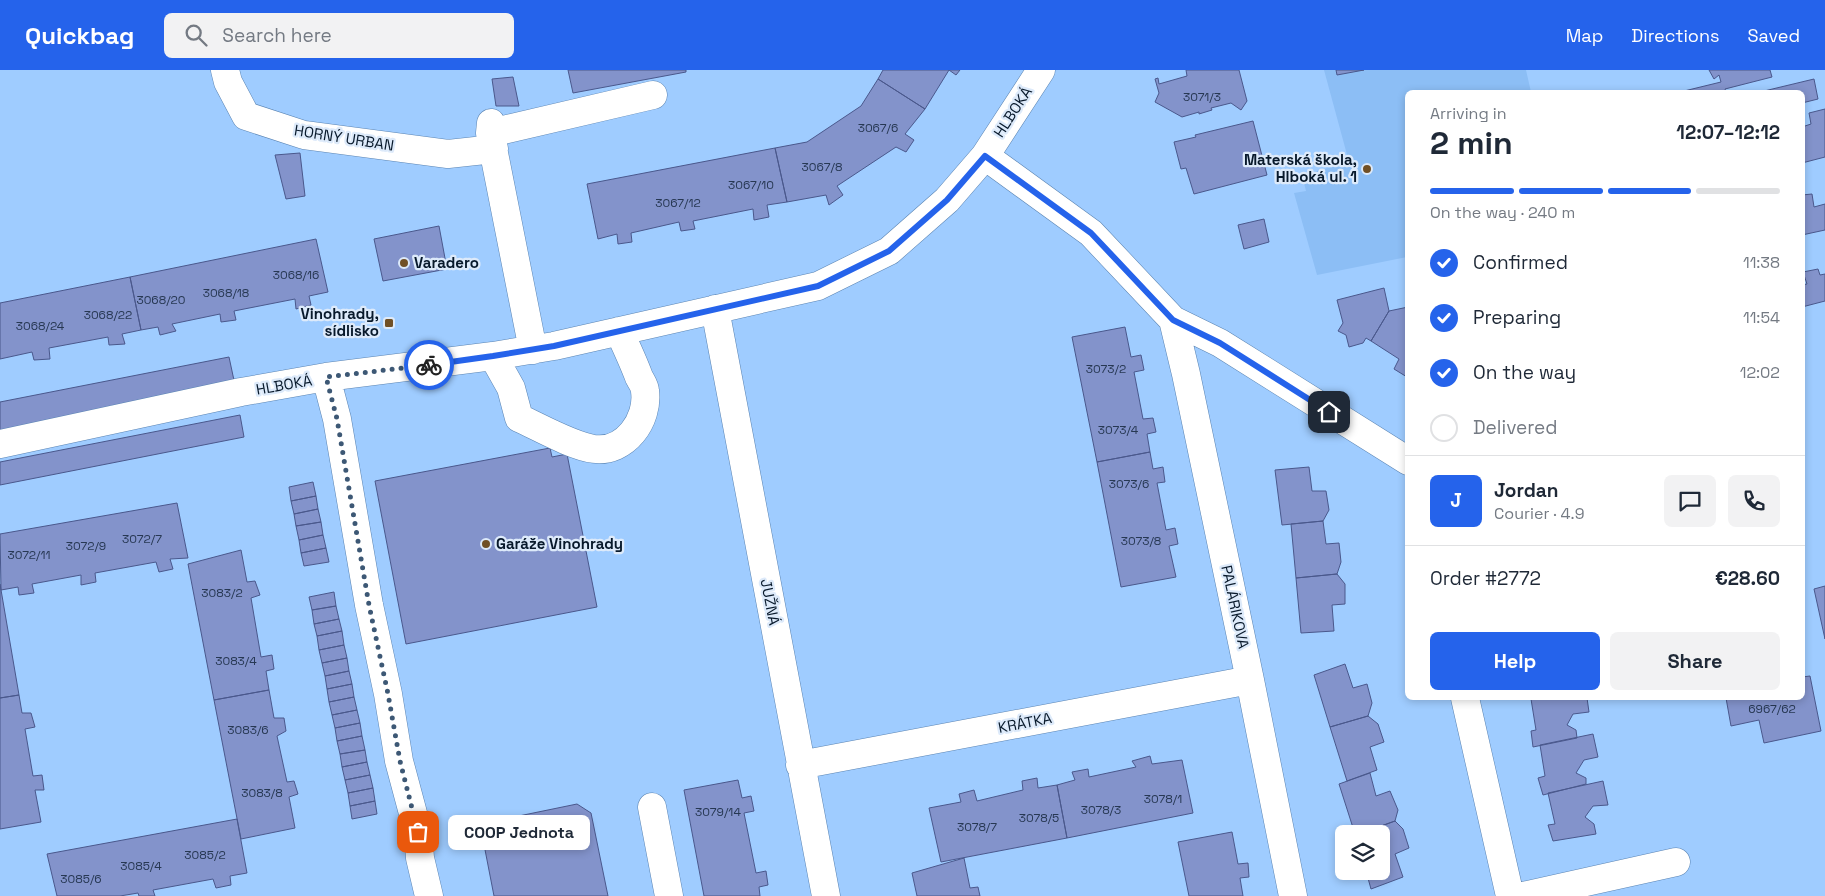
<!DOCTYPE html>
<meta charset="utf-8">
<style>
:root{--surface:#fff;--page:#f2f2f3;--text:#1f2937;--muted:#747a83;--line:#e0e1e3;--accent:#2563eb}
body{margin:0;font-family:"Space Grotesk",sans-serif;background:var(--page);color:var(--text);height:100vh;display:flex;flex-direction:column;font-size:19px;white-space:nowrap}
*{box-sizing:border-box;margin:0}
p{font-size:16px;color:var(--muted)}
.icon{flex:none;width:28px;height:28px;fill:none;stroke:currentColor;stroke-width:2;stroke-linecap:round;stroke-linejoin:round}
.map{position:relative;flex:1;overflow:hidden}
.drawer{position:absolute;left:1405px;top:20px;width:400px;height:610px;display:flex;flex-direction:column;background:var(--surface);border-radius:8px;box-shadow:0 2px 8px #0003}
.drawer>*{flex:none}
.controls{position:absolute;left:1335px;top:755px;display:grid;gap:10px}
.controls a{display:grid;place-items:center;width:55px;height:55px;border-radius:8px;background:var(--surface);box-shadow:0 2px 8px #0003;font-size:25px}
.pin{position:absolute;display:grid;place-items:center;width:42px;height:42px;color:#fff;margin:-21px;border-radius:10px;box-shadow:0 2px 8px #0006}
.courier{position:absolute;display:grid;place-items:center;width:50px;height:50px;margin:-25px;border:4px solid #2563eb;border-radius:50%;background:#fff;color:#222;box-shadow:0 1px 6px #0007}
.bubble{position:absolute;height:35px;border-radius:8px;background:var(--surface);box-shadow:0 2px 8px #0003;font-size:16px;font-weight:600;line-height:35px;text-align:center}
.summary em{font-style:normal;font-weight:600}
.summary div{display:flex;flex-direction:column-reverse}
.summary{display:flex;align-items:center;justify-content:space-between;height:85px;padding:0 25px}
h1{font-size:32px;font-weight:600;line-height:38px}
.bar{display:grid;grid-template-columns:repeat(4,1fr);gap:8px 5px;align-content:center;height:60px;padding:0 25px}
.bar i{height:6px;border-radius:4px;background:var(--line)}
.bar .selected{background:var(--accent)}
.bar p{grid-column:span 4}
.line{display:flex;align-items:center;gap:12px;padding:0 25px;border-top:1px solid var(--line)}
.line div{flex:1}
.round{display:grid;place-items:center;flex:none;width:52px;height:52px;border-radius:8px;background:var(--page)}
ol{padding:0 25px;list-style:none}
li{display:flex;align-items:center;gap:15px;height:55px}
li p{margin-inline-start:auto}
li .icon{padding:5px;border-radius:50%;background:var(--accent);color:#fff;stroke-width:4}
li:last-child{color:var(--muted)}
li i{width:28px;height:28px;border:2px solid var(--line);border-radius:50%}
.button{display:flex;gap:10px;margin-top:auto;padding:10px 25px}
.button a{flex:1;height:58px;border-radius:8px;background:var(--accent);color:#fff;font-size:20px;font-weight:600;line-height:58px;text-align:center}
.button a+a{background:var(--page);color:var(--text)}
header{display:flex;align-items:center;gap:30px;box-sizing:border-box;height:70px;padding:0 25px;background:var(--accent);color:#fff}
header strong{font-size:24px}
nav{display:flex;gap:28px;margin-inline-start:auto;font-size:18px}
.search{width:350px;height:45px;background:var(--page);display:flex;align-items:center;gap:12px;box-sizing:border-box;padding:0 18px;border-radius:8px;color:var(--muted);font-size:19px}
.map>svg:first-child{display:block}
</style>
<header>
<strong>Quickbag</strong>
<div class="search"><svg class="icon" aria-label="search" viewBox="0 0 24 24"><circle cx="10" cy="10" r="6"/><path d="M15 15l6 6"/></svg>Search here</div>
<nav><a>Map</a><a>Directions</a><a>Saved</a></nav>
</header>
<div class="map">
<svg width="1825" height="826" viewBox="0 0 1825 826">
<rect width="100%" height="100%" fill="#9fccff"/>
<path fill="#8cbef5" d="M1324,0H1526L1531,22H1408L1407,187L1317,205L1294,123L1306,121L1302,105L1349,92Z"/>
<path fill="#8393cb" stroke="#4a588c" d="M568,0H686V2L573,23Z
M883,0H960L956,5L949,0L925,39L878,9Z
M1186,0H1239L1247,31L1241,40L1231,33L1211,38L1212,40L1199,44V42L1182,47L1155,32L1159,23L1155,9L1158,8L1159,14L1187,6Z
M1336,0H1364L1337,5Z
M1709,0H1770L1772,7L1725,19L1726,22H1680L1721,12L1719,5L1714,9Z
M513,7L519,36H496L492,9Z
M878,9L925,39L905,64L914,70L906,82L896,77L837,116L843,125L829,135L826,125L787,132L775,78L807,72L861,36Z
M1814,9L1818,29L1802,33V22H1760Z
M1825,39V87L1802,93V57L1811,54L1809,43Z
M1253,51L1267,105L1194,124L1186,98L1181,99L1174,72L1196,67L1195,65Z
M775,78L787,132L767,135L769,147L754,150L753,139L693,151L695,159L681,161L679,152L631,163L632,172L618,174L617,164L598,169L587,114Z
M300,83L305,126L286,129L275,85Z
M1812,124L1814,137L1825,134V160L1802,165V125Z
M1264,149L1269,172L1244,179L1238,155Z
M439,156L447,199L383,211L374,169Z
M316,169L328,222L309,226L311,235L296,239L295,229L234,241L236,250L221,252L220,244L172,254L176,261L160,265L158,257L141,260L130,207Z
M1818,199L1820,205L1825,204V231L1802,237V215L1807,214L1803,202Z
M130,207L141,260L122,264L125,274L109,275L108,267L49,278L50,289L34,290L32,282L0,289V233Z
M1384,218L1389,241L1371,271L1366,268L1363,273L1349,277L1346,265L1338,261L1343,253L1337,230Z
M1408,237V307H1407L1394,299L1399,289L1371,271L1389,241Z
M1125,257L1131,287L1141,285L1144,300L1134,302L1143,349L1153,348L1156,362L1147,364L1150,382L1097,392L1072,267Z
M229,287L235,315L0,361V332Z
M240,345L244,367L0,415V392Z
M550,378L552,387L567,384L597,537L406,574L375,411Z
M1150,382L1153,399L1163,397L1165,412L1157,413L1166,460L1175,458L1178,474L1169,476L1176,507L1121,517L1097,392Z
M1309,397L1312,421H1326L1329,440L1323,451L1282,455L1275,400Z
M313,412L316,426L291,431L289,417Z
M316,426L318,439L294,444L291,431Z
M177,433L188,488L170,489L173,499L159,502L156,492L95,503L96,512L81,515V505L32,514L34,523L19,525L18,517L1,520L0,464Z
M318,439L321,452L296,456L294,444Z
M1323,451L1326,474L1339,473L1341,492L1337,504L1296,508L1291,454Z
M321,452L323,465L299,470L296,456Z
M323,465L326,478L301,483L299,470Z
M326,478L329,492L304,496L301,483Z
M241,480L247,512L255,511L260,525L251,528L261,587L272,585L274,599L266,601L269,620L214,630L188,494Z
M1337,504L1345,514V534L1332,535L1334,561L1301,563L1296,508Z
M0,514L19,625L0,628Z
M1825,516V569L1814,519Z
M334,522L336,536L312,540L309,527Z
M336,536L339,549L314,554L312,540Z
M339,549L342,561L317,566L314,554Z
M342,561L344,575L319,580L317,566Z
M344,575L347,588L322,593L319,580Z
M347,588L349,601L325,606L322,593Z
M1345,594L1353,618L1367,614L1372,633L1368,646L1330,657L1314,605Z
M349,601L352,614L327,619L325,606Z
M1810,606L1821,661L1764,673L1759,650L1731,656L1726,628H1802V607Z
M352,614L354,627L329,632L327,619Z
M269,620L274,648H284L286,661L277,666L287,712L294,711L298,724L289,727L295,758L241,769L214,630Z
M19,625L22,643H31L35,657L25,659L33,706L42,705L44,720H35L41,752L0,759V628Z
M354,627L357,640L332,645L329,632Z
M1538,628H1587L1589,642L1573,644L1567,655L1576,660L1577,668L1533,677L1531,661L1536,660L1531,629Z
M357,640L360,653L335,658L332,645Z
M1368,646L1378,654L1384,672L1370,677L1377,700L1347,711L1330,657Z
M360,653L362,666L337,671L335,658Z
M1593,664L1598,687L1584,690L1576,703L1586,708V714L1543,725L1538,708L1545,706L1540,675Z
M362,666L365,680L340,684L337,671Z
M365,680L367,692L342,697L340,684Z
M1150,686L1152,694L1182,690L1193,743L1067,768L1057,715L1075,710L1072,702L1088,699L1089,707L1136,697L1132,691Z
M367,692L370,705L345,710L342,697Z
M1370,703L1376,726L1390,721L1398,740L1395,751L1359,764H1355L1339,714Z
M370,705L373,718L348,723L345,710Z
M1037,708L1038,718L1057,715L1067,768L941,792L929,738L961,732L959,724L974,720L977,731L1023,720L1022,711Z
M738,710L742,728L751,726L754,741L744,743L756,803L766,801L768,815L759,817L760,826H704L684,720Z
M1603,711L1608,735L1593,736L1585,747L1594,754L1596,764L1553,771L1548,755L1555,754L1548,723Z
M373,718L375,731L350,736L348,723Z
M375,731L377,744L352,749L350,736Z
M577,734L591,743L608,826H494L480,754Z
M237,749L247,803L230,806L231,815L216,818L213,809L153,820L155,826H139L138,823L120,826H57L47,784Z
M1395,751L1403,759L1409,778L1395,784L1403,807L1371,819L1366,801H1381V764H1359Z
M1232,762L1238,794L1248,793L1249,807L1240,808L1243,826H1189L1178,772Z
M964,788L970,818L978,817L980,826H917L912,803Z"/>
<g fill="none" stroke-linecap="round" stroke-linejoin="round">
<defs>
<path id="minor" d="M225,0L228,12L246,46L304,65L448,84L494,79
M491,53L490,63L533,280
M490,63L653,25
M985,86L1091,163L1173,250L1186,304L1250,610L1293,826
M715,239L826,826
M1173,250L1220,273L1408,391
M493,286L511,318L519,348C539,357 572,376 594,379C625,383 649,350 645,321C645,316 641,311 639,307C633,291 626,276 619,261
M326,307L337,349L369,535L388,624L399,691L418,762L420,788L429,826
M0,374L241,322L326,307L493,286L554,276L818,216L889,181L947,130L985,86L1041,0
M1465,628L1510,826
M800,695L1250,610
M652,737L669,826
M1523,826L1676,792"/>
</defs>
<use href="#minor" stroke="#5a84b3" stroke-width="29"/>
<use href="#minor" stroke="#fff" stroke-width="28"/>
</g>
<g fill="none" stroke-linecap="round" stroke-linejoin="round">
<path stroke="#3d5875" stroke-width="5" stroke-dasharray="0 9" d="M418,762L400,691L388,624L369,535L337,349L326,307L429,295"/>
<path stroke="#2563eb" stroke-width="6" d="M429,295L493,286L554,276L818,216L889,181L947,130L985,86L1091,163L1173,250L1220,273L1329,342"/>
</g>
<g fill="#705026" stroke="#ddeafa" stroke-width="2">
<circle cx="1367" cy="99" r="5"/>
<circle cx="404" cy="193" r="5"/>
<rect x="384" y="248" width="10" height="10" rx="2.5"/>
<circle cx="486" cy="474" r="5"/>
</g>
<g text-anchor="middle" stroke-width="4.5" stroke-linejoin="round" paint-order="stroke">
<g font-size="12" fill="#273853">
<text x="1202" y="31">3071/3</text>
<text x="878" y="62">3067/6</text>
<text x="822" y="101">3067/8</text>
<text x="751" y="119">3067/10</text>
<text x="678" y="137">3067/12</text>
<text x="296" y="209">3068/16</text>
<text x="226" y="227">3068/18</text>
<text x="161" y="234">3068/20</text>
<text x="108" y="249">3068/22</text>
<text x="40" y="260">3068/24</text>
<text x="1106" y="303">3073/2</text>
<text x="1118" y="364">3073/4</text>
<text x="1129" y="418">3073/6</text>
<text x="142" y="473">3072/7</text>
<text x="1141" y="475">3073/8</text>
<text x="86" y="480">3072/9</text>
<text x="29" y="489">3072/11</text>
<text x="222" y="527">3083/2</text>
<text x="236" y="595">3083/4</text>
<text x="1772" y="643">6967/62</text>
<text x="248" y="664">3083/6</text>
<text x="262" y="727">3083/8</text>
<text x="1163" y="733">3078/1</text>
<text x="1101" y="744">3078/3</text>
<text x="718" y="746">3079/14</text>
<text x="1039" y="752">3078/5</text>
<text x="977" y="761">3078/7</text>
<text x="205" y="789">3085/2</text>
<text x="141" y="800">3085/4</text>
<text x="81" y="813">3085/6</text>
</g>
<g font-size="15" fill="#08192b" stroke="#ddeafa">
<text transform="translate(1013 42) rotate(-57)" y="5">HLBOKÁ</text>
<text transform="translate(344 68) rotate(9)" y="5">HORNÝ URBAN</text>
<text transform="translate(284 315) rotate(-10)" y="5">HLBOKÁ</text>
<text transform="translate(770 532) rotate(79)" y="5">JUŽNÁ</text>
<text transform="translate(1235 537) rotate(78)" y="5">PALÁRIKOVA</text>
<text transform="translate(1025 653) rotate(-11)" y="5">KRÁTKA</text>
</g>
<g font-size="15" font-weight="bold" fill="#08192b" stroke="#ddeafa" text-anchor="end">
<text x="1357" y="95">Materská škola,<tspan x="1357" dy="17">Hlboká ul. 1</tspan></text>
<text x="414" y="198" text-anchor="start">Varadero</text>
<text x="379" y="249">Vinohrady,<tspan x="379" dy="17">sídlisko</tspan></text>
<text x="496" y="479" text-anchor="start">Garáže Vinohrady</text>
</g>
</g>
</svg>
<div class="controls">
<a><svg class="icon" aria-label="layers" viewBox="0 0 24 24"><path d="M12 4l9 5-9 5-9-5zM3 14l9 5 9-5"/></svg></a>
</div>
<div class="pin" style="left:418px;top:762px;background:#ea580c"><svg class="icon" aria-label="bag" viewBox="0 0 24 24"><path d="M5 8h14l-1 12H6zM9 8a3 3 0 0 1 6 0"/></svg></div>
<div class="pin" style="left:1329px;top:342px;background:#1f2937"><svg class="icon" aria-label="home" viewBox="0 0 24 24"><path d="M3 11l9-7 9 7M6 9v11h12V9"/></svg></div>
<div class="courier" style="left:429px;top:295px"><svg class="icon" aria-label="bike" viewBox="0 0 24 24"><circle cx="6" cy="16" r="4"/><circle cx="18" cy="16" r="4"/><path d="M6 16l4-8h5l3 8M10 8l3 8H6M13 5h3"/></svg></div>
<div class="bubble" style="left:448px;top:745px;width:142px">COOP Jednota</div>
<section class="drawer">
<div class="summary"><div><h1>2 min</h1><p>Arriving in</p></div><em>12:07–12:12</em></div>
<div class="bar"><i class="selected"></i><i class="selected"></i><i class="selected"></i><i></i><p>On the way · 240 m</p></div>
<ol>
<li><svg class="icon" aria-label="check" viewBox="0 0 24 24"><path d="M5 12l5 5 9-10"/></svg>Confirmed<p>11:38</p></li>
<li><svg class="icon" aria-label="check" viewBox="0 0 24 24"><path d="M5 12l5 5 9-10"/></svg>Preparing<p>11:54</p></li>
<li><svg class="icon" aria-label="check" viewBox="0 0 24 24"><path d="M5 12l5 5 9-10"/></svg>On the way<p>12:02</p></li>
<li><i></i>Delivered</li>
</ol>
<div class="line" style="height:90px"><b class="round" style="background:var(--accent);color:#fff">J</b><div><b>Jordan</b><p>Courier · 4.9</p></div><a class="round"><svg class="icon" aria-label="chat" viewBox="0 0 24 24"><path d="M4 5h16v11H9l-5 4z"/></svg></a><a class="round"><svg class="icon" aria-label="phone" viewBox="0 0 24 24"><path d="M5 4h4l2 5-3 2q2 4 5 5l2-3 5 2v4C11 20 4 13 5 4z"/></svg></a></div>
<div class="line" style="height:65px"><div>Order #2772</div><b>€28.60</b></div>
<div class="button"><a>Help</a><a>Share</a></div>
</section>
</div>
